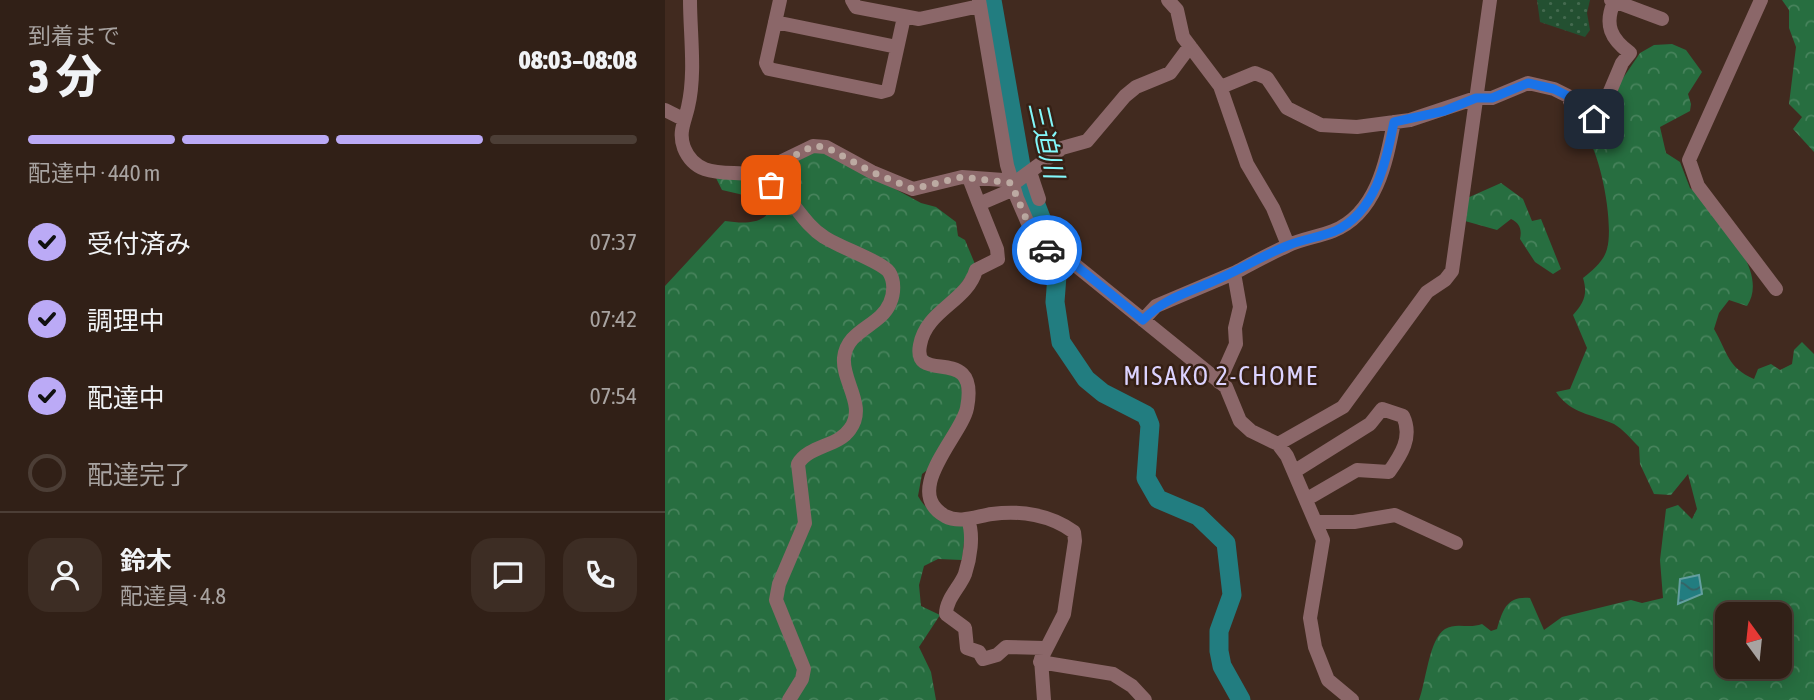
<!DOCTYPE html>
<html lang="ja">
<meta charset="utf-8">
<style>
:root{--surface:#312017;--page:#3d2d24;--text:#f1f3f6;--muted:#a8a3a1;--line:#4c3e36;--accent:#bbaaf6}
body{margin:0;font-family:"Asap Condensed","Noto Sans JP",sans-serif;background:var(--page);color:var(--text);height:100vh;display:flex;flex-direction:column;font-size:26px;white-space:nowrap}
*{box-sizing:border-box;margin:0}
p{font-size:23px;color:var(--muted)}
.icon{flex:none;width:38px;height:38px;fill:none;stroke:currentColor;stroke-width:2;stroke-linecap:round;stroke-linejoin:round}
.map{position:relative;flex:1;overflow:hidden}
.side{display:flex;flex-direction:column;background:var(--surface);width:665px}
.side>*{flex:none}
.needle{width:46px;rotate:345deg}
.controls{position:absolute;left:1050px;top:602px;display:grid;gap:14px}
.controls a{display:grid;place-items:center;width:77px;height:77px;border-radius:14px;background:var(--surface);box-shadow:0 4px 18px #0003,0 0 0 2px var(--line);font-size:35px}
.pin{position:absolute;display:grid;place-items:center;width:60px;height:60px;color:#fff;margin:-30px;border-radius:14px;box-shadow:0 4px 10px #0006}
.courier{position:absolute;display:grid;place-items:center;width:70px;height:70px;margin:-35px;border:5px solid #1a73e8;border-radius:50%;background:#fff;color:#222;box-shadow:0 2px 9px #0007}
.headline em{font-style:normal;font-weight:800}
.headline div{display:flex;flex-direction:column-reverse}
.headline{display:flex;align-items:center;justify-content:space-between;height:119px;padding:0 28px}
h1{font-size:46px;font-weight:800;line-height:52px}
.bar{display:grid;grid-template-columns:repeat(4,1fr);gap:10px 7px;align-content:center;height:84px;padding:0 28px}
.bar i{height:9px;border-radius:5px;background:var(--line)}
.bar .active{background:var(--accent)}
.bar p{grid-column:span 4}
.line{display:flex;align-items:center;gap:18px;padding:0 28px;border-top:2px solid var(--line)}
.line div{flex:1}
.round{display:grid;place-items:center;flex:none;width:74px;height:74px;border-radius:21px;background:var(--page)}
ol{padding:0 28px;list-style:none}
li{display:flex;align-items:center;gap:21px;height:77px}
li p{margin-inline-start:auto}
li .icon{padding:7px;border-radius:50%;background:var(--accent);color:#111;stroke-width:4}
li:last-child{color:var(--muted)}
li i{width:38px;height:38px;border:4px solid var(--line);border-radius:50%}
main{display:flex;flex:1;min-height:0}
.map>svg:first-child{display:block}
</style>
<main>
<section class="side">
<div class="headline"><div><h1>3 分</h1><p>到着まで</p></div><em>08:03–08:08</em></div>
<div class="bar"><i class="active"></i><i class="active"></i><i class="active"></i><i></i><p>配達中 · 440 m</p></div>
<ol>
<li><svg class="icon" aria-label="check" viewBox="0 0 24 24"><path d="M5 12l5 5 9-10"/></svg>受付済み<p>07:37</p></li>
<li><svg class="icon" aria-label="check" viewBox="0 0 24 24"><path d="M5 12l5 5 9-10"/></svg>調理中<p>07:42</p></li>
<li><svg class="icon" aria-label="check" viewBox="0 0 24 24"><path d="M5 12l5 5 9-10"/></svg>配達中<p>07:54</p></li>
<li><i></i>配達完了</li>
</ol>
<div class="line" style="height:126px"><a class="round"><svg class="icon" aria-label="person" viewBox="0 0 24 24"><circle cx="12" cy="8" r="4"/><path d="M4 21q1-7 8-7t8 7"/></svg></a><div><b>鈴木</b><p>配達員 · 4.8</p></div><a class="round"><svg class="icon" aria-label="chat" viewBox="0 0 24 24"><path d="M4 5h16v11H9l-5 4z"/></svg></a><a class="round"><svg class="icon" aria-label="phone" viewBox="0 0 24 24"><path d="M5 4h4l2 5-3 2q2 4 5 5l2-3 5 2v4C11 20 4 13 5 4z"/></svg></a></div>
</section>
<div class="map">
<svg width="1149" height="700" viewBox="0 0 1149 700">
<defs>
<pattern id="grass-dots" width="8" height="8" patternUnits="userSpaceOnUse" patternTransform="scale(1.75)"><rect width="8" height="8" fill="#235031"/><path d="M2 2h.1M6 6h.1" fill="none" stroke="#446a4f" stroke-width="1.8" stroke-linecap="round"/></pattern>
<pattern id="forest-crowns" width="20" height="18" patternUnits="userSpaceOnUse" patternTransform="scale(1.75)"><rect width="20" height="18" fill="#276e40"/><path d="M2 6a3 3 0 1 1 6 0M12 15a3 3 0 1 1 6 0" fill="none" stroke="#47835c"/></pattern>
<pattern id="water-waves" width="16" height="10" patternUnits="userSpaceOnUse" patternTransform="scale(1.75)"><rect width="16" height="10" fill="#227d80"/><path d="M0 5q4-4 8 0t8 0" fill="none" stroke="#376263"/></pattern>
</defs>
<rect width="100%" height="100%" fill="#412a1f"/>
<path fill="url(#grass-dots)" d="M872,0H925L922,13L925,30L920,37L875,22Z"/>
<path fill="url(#forest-crowns)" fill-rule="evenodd" d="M1117,0H1149V152L1128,129L1137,117L1124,104L1131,47L1124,28V10Z
M1007,44L1021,50L1037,72L1023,94L1026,104L1025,111L995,127L1001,153L1015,162L1025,188L1033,194C1054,222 1105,271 1082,306L1064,300L1054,313L1049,329C1063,353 1062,367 1089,379L1093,369L1106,364L1115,370L1127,364L1129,350L1137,342L1149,354V700H754C761,682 764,639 780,629C791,622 804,629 817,624L826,631L832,629C838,609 842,596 865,598L879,630L897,617L966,600L977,603L998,598L995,560L1001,509L1013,505L1027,519L1032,509L1023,474L1006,495L989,494L975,464L974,447C967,440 958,429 949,424C927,414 906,414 891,392L905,389L922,348L908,315C919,303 923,294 918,278C928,270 939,261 942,249C949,225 936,153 920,134L975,53L989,45ZM1062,614H1115V667H1062Z
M144,151H160L256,203L271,207L291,222L293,236L300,240L310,264L250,348L296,377L298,408L265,468L257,474L253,496C265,517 279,519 301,525L297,560L273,559L259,566L254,585L256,606L275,615L254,647L266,672L271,700H0V286L60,221C81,224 103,225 109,202L57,190L51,178L98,180Z
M836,183L858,199L867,221L876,219L896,269L888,274L870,262L855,239C857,230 855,223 846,219L832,230L800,221V199Z"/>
<path fill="url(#water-waves)" stroke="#649f9f" stroke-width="2" d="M1034,575L1037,594L1013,604L1015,579Z"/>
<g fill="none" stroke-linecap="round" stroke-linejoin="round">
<path stroke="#227d80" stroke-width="19" d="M327,0L356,166L393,262L390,302L396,342L421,379L438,393L481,415L485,425L481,478L493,499L533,516L561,543L567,595L554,631V651L557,666L576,700"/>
<path stroke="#8b6769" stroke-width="14" d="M25,0C25,34 31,73 23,107C20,121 13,132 19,148C34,185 75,166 99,178C125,191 135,222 159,237C174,247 217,262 224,272C230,281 229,294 225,303C215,327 182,329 179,358C177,382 202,406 185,429C173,447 144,445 133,464L140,523L114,584L111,600L139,669L137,679L124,700
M115,0L101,63L104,69L216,92L223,90L239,17
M187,0L191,7L254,19L315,6
M314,0L342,165L352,198L368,235L377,247L409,264L561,387L575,421L586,431L613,444L622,456L658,540L645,618L650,647L663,680L687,700
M503,0L512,10L518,37L555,86L582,164L608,208L623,245
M946,0L997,19
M1096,0L1024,160L1033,186L1111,289
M110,22L232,47
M556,87L590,73L602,78L622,108L656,125L692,127L745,120L811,98H827L863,83L889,89L903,96L912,118L929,119L935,115L957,63L965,53C946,39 939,25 949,2
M0,110L18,119
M365,172L374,199
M99,178L117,161L148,146L161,147L207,172L248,189L297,177L352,181L397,148L422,141L460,96L471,87L505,73L525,46
M304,178L314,204
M349,189L314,204L332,249L333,259L311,270C302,302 261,310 255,345C247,387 315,341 302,408C297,435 236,491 280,516C295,524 312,516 327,514C356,510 386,515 409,532L410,541L399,614L376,659L379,700
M478,320L491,306L569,273
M554,382L571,344L570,328L575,307L569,273C586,264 604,254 622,246C636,239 653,237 668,231C711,214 721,163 729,122
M613,444L678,407L762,292L780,280L787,271L825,0
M630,471L705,424L717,409L738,416C748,437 736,455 724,472L692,470L642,499
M303,520C309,535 305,559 300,574C295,587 281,599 281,614L300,628L302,648L314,652L318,659L332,655L341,647L379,648
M652,522H689L730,515L791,543
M375,662L448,674L467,686L480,700"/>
</g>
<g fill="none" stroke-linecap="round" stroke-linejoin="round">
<path stroke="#bcaaa2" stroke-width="7" stroke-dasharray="0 12.6" d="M106,185L99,178L117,162L148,146L161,147L207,172L248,189L297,177L346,183L368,235L382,250"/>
<path stroke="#1a73e8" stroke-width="9" d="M382,250L409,264L478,320C496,301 518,294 542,284C570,273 596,256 624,245C639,239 655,237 670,231C711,212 721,162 729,122L779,111L811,98H827L863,83L889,89L903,96L912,118L929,119"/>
</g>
<g text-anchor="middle" stroke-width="5" stroke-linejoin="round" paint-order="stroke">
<g font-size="26" font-style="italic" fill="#83f8fb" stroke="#362015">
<text transform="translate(381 140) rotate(77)" y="9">三迫川</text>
</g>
<g font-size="26" letter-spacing="2" fill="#dcd3ff" stroke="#362015">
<text x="556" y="385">MISAKO 2-CHOME</text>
</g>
</g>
</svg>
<div class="controls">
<a><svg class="needle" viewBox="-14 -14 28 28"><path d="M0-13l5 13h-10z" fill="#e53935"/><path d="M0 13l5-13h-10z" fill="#a8a3a1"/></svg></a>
</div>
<div class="pin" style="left:106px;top:185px;background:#ea580c"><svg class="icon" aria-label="bag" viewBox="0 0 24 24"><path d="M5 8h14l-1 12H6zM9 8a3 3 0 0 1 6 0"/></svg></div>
<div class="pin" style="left:929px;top:119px;background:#1f2937"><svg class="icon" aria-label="home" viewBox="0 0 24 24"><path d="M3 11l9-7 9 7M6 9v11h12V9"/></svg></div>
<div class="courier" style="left:382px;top:250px"><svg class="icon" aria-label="car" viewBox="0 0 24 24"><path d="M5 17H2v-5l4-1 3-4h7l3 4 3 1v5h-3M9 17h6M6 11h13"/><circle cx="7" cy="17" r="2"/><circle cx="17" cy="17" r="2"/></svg></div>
</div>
</main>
